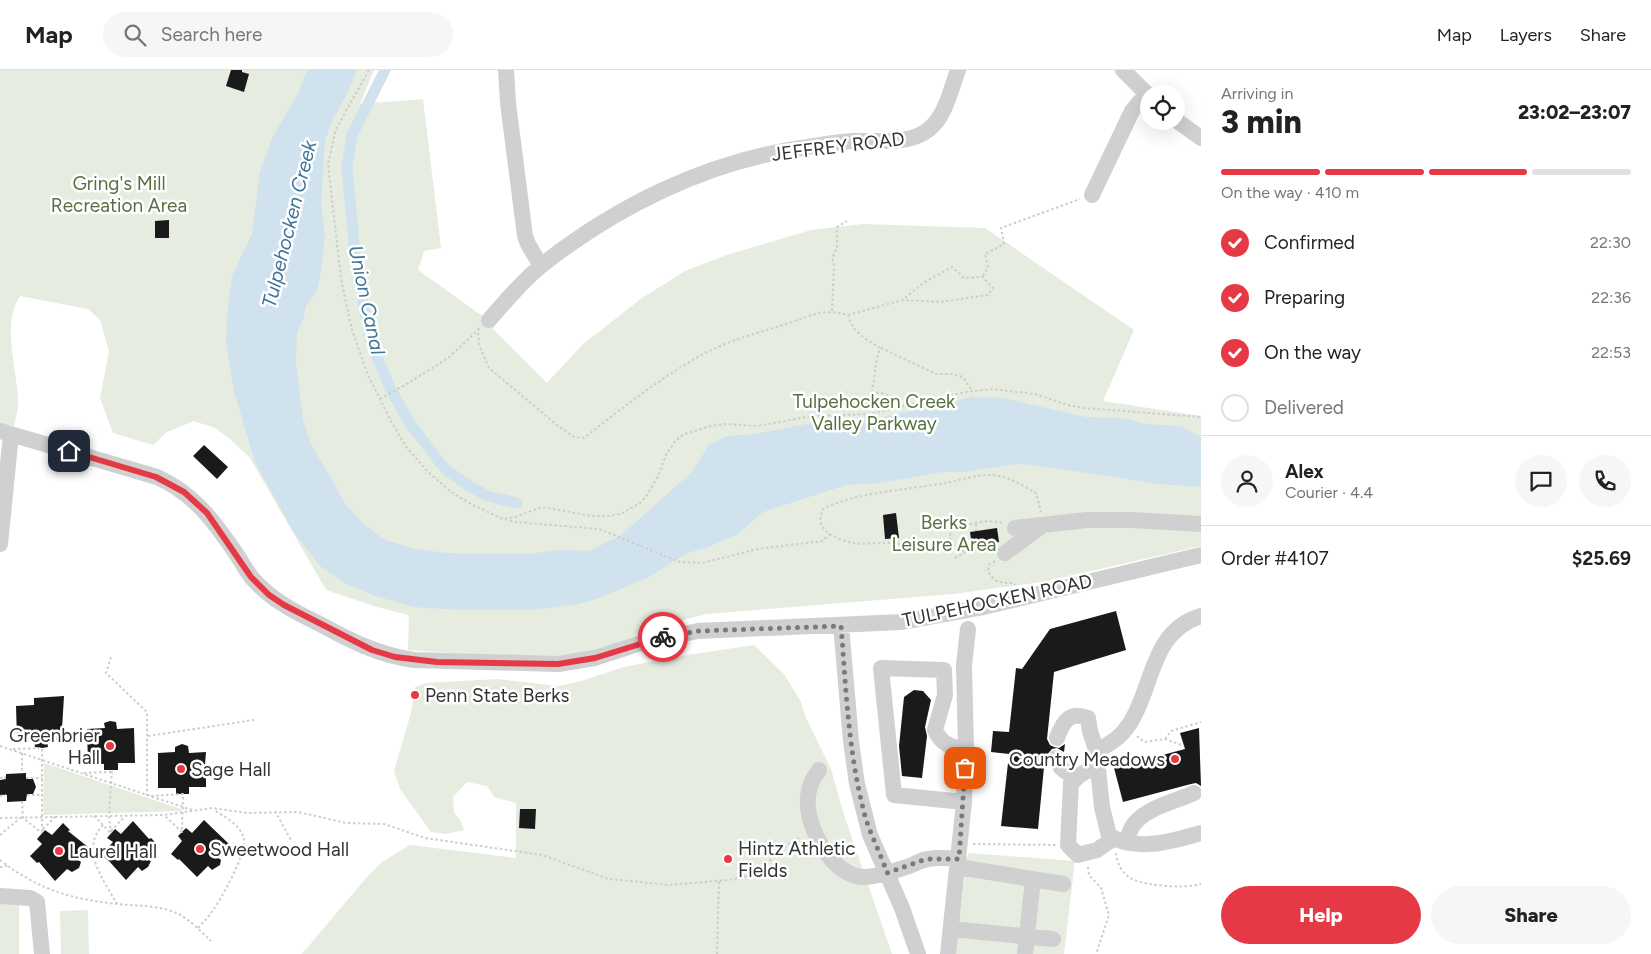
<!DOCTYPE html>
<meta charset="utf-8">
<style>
:root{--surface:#fff;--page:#f6f6f6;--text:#222;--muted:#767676;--line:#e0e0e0;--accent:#e63946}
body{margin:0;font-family:Figtree,sans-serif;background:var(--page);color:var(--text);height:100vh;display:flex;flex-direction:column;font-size:19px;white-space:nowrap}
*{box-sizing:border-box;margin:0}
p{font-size:16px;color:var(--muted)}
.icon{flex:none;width:28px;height:28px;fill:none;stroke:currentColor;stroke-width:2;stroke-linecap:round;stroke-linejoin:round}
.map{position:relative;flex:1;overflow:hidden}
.panel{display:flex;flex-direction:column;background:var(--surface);width:450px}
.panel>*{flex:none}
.buttons{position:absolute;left:1140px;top:15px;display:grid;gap:10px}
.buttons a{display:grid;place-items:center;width:45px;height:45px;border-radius:50%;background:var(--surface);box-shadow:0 5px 20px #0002;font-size:25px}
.pin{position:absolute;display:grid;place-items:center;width:42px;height:42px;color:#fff;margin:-21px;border-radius:10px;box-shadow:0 2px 8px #0006}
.courier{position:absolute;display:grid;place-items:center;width:50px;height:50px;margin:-25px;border:4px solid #e63946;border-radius:50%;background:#fff;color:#222;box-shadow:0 1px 6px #0007}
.summary em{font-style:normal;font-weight:800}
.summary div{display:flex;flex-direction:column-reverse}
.summary{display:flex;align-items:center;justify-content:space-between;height:85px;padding:0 20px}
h1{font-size:32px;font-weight:800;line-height:38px}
.bar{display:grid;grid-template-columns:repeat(4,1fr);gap:8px 5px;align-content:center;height:60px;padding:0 20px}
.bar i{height:6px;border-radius:4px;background:var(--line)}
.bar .on{background:var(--accent)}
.bar p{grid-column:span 4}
.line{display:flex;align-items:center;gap:12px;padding:0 20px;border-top:1px solid var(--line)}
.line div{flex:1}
.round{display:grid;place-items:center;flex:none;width:52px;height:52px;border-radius:26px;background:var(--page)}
ol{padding:0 20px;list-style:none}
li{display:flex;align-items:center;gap:15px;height:55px}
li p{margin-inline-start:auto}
li .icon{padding:5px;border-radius:50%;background:var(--accent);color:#fff;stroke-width:4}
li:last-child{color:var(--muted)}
li i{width:28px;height:28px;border:2px solid var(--line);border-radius:50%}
.primary-button{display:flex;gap:10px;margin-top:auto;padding:10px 20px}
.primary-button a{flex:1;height:58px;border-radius:30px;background:var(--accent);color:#fff;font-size:20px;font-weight:800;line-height:58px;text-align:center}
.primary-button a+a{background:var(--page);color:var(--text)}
header{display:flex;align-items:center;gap:30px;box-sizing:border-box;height:70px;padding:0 25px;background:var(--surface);border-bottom:1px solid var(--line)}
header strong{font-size:24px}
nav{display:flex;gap:28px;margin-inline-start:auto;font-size:18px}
.search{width:350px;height:45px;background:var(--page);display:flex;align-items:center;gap:12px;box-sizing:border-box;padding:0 18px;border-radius:28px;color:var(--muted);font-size:19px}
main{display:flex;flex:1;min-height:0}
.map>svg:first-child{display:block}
</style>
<header>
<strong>Map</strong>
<div class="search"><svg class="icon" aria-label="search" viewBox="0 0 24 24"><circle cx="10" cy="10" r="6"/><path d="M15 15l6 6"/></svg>Search here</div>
<nav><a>Map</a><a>Layers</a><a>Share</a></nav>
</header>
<main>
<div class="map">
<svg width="1201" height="884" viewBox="0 0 1201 884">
<rect width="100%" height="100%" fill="#fff"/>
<path fill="#e6ecdf" d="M0,0H374L360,34L423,29L441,178L424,181L418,200L495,255L493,259L547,313L582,275L642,228L685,201L727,185L811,160L863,154L985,158L1134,260L1103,331L1201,346V476L1043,512L953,524L706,544L654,558L606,578L582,585L527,588L408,580L409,545L377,537L326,520L250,388L231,370L215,358L194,351L167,362L153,375L113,363L100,328L109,281L100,250L88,239L20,226C0,256 19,302 18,338C17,344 15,350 14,356L0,354Z
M754,575L784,604L801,632L806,648L831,699L844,745L892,884H302L366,808L382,792L410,775L516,788V733L494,727L487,716L467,712L453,727L454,742L460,750L464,760L446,764L431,762L400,719L394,701L411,643L415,617L426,613L498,609L559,616L581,611L624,597L674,587Z
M44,693L181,739V741L43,745Z
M968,783L1075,791L1064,884H955Z
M0,834H19V884H0Z
M88,840L89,884H61L60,841Z"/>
<path fill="#cfe2ee" d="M307,0H357L345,28L333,49L325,70L321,135L325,165L321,201L317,220L306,236L304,247L297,262L296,293L303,350L311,374L346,435L364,454L385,470L415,479L447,483L497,484H529L559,480L589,481L620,466L692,402L709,375L727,366L755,364L817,352L843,353L879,348L972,327L1002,328L1086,347L1123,348L1145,354L1181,356L1201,367V417L1159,414L1054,398L1018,394L964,402H943L879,413L846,415L763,442L738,464L706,478L687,483L651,506L600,528L578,534L531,540H463L413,537L375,526L344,513L320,496L293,461L255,392L234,321L226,272L227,245L232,206L252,164L260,102L272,68L298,24Z"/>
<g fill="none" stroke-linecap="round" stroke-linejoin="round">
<path stroke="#cfe2ee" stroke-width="11" d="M385,0L352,65L347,97L356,196L371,272L389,316L409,352L445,399L468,415L487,426L517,433"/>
</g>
<path fill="#1a1a1a" d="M231,0H242V2L249,4L244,22L226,16Z
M169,150V168H155V151Z
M204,375L228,397L217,409L193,386Z
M896,443L899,468L885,469L883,445Z
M997,458L999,472L972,476L970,462Z
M1116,541L1126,580L1054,602L1047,669L1050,675L1054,677L1059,678L1065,674L1064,682L1057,678L1052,679L1045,687L1038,759L1001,756L1009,684L991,682L993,661L1009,662L1016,598L1022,599L1050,559Z
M914,620L923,621L931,630L925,657L927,666L922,708L902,706L899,676L904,627Z
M64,626L62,659L65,670H47L48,677L42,678L35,677L34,670H17L16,636L34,635V628Z
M110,651L116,652L117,659L134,658L135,693H118V700H104V694L88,693L87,659L105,658L104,653Z
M1199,658L1201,716L1196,713L1191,714L1123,732L1114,698L1185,679L1180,663Z
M182,674L188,676L189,683L206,682L204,707H206V717H189V724H176V718H158V683L175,682V677Z
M26,703V709H33L36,717L33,724H27L26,731L7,732V725H0V710L6,709V704Z
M520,739H536L535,759L519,758Z
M204,750L229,774L217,787L221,790L220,795L212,800L208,796L197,807L179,789L178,790L171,784L182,771L178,766L186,758L192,763Z
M133,751L149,769L151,768L158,775L146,788L151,791L148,797L142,801L138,797L126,810L109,791L101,785L113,772L107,768L115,759L121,764Z
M63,753L70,760L68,761L88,777L77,789L81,792L79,798L72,802L67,799L55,811L39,792L37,793L30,786L42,774L37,769L45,760L52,765Z"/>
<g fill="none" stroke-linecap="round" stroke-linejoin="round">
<path stroke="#cdcdcd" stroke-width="2" stroke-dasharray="2.5 2.5" stroke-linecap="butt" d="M369,0L336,59L328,94L341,209L352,260L368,305L392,353L407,378L428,402L451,422L473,435L503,449L515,447L542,437L592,446H608L621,444L640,433L647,425L658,406L666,385L676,370L684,364L711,356L726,354L757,356L812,346L869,344L966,322L991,319L1035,324L1068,335L1084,338L1201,347
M983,206L988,197L985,184L1004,174L1001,158L1080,129
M832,241L834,195L832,188L837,178V157L847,151
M848,245L903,230L923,213L952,197L964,208L983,207L993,218L988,225L940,232L903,230
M479,258L478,260L479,275L489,298L557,355L574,367L584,368C623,337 663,306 707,282C733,269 762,262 789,253C813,245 823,238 848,245C852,262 866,269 880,278C875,293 875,306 872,321C870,330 864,335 865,344
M881,278L936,304H951L963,307L972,321
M871,323C885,321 892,327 900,337
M380,329L410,312L448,288L478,260
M505,449L515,452L599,459L680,492L702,493L758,479L822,471L830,464
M1002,453C986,448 964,455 950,462L951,475C923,490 919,475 892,473C879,472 865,475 853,473C835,469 813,460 823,439C852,423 912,419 946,413C959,411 973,405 987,405C1005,404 1020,414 1036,423L1041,442
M976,454V461
M952,476L965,482
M955,488L965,482L993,481
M995,491L989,495L988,501C994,513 1001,513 1014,513L1015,515
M111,587L106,603L147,642V726
M148,666L254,650
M1137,666L1144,672L1165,669L1184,676
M1165,669L1171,661L1201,652
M0,676L192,740
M13,679L42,678V764
M22,683V703
M84,703L110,702L112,700L109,746L111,763
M0,708L5,707V709
M26,708H42
M27,725H41
M0,726L6,725
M151,726L183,724L182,762L164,745
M22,731L23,748L42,763
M275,741L292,772
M94,746L110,762
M0,748L164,745L212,738L248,743L298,742L346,753L384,754L425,768L542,785L609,809L669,815L729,810L747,806L762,797L791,772L801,767
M103,755C79,780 104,810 117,834
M43,759L55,747
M111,761L125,746
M0,765L20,748
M973,774L1056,775
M1116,783C1117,793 1122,804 1132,809C1148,816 1184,819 1201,814
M0,790C37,819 70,829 117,834C136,836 156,835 174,842C188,847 200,861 211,871
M0,797L7,796
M1088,797L1089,805L1101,818L1109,845L1096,884
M198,858C203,852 209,847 213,840C222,828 247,782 244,769C241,755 225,747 214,740
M717,884L719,811"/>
<path stroke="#d0d0d0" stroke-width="16" d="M506,0L508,33L525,166L528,174L541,196
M1123,0L1149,26
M1176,50L1201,68
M1092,125L1132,41L1146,24
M489,250C506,231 522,211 542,195C617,136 706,92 801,78C819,75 836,72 854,71C876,70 905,75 925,62C945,50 950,21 958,0
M0,361L157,407C193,423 213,450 235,482C241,491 246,500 252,508C270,529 293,541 318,553C349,570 378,585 414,590L558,594L595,588L644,572L698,561L902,552L979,538L1201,485
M1015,458L1087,450H1131L1201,454
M0,474L11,364
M1005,483L1043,455
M841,555L851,671L857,714L870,765L902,838L918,884
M1057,668C1063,651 1070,641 1088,648L1090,661L1096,680L1102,737L1109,766C1138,782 1172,771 1201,763
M1096,680C1161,658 1134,566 1201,546
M1056,688L1061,698L1076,709
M1097,695L1080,705L1071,713L1068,775L1078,785L1097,780L1114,768
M819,700C805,718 805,737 813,758C821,779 840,808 866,807C878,806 892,802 903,798C912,796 920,790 928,789C938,787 949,788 959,789
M964,732L894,725L881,598L944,600L945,625L935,660C942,675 950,676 966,680
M1126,772C1128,767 1130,759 1134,754C1147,737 1175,732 1194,723
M958,797L1063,814
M0,826L30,828L37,832L42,884
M951,859L1053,869
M948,884L964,732L966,680L964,595L968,559
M1025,884L1033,809"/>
</g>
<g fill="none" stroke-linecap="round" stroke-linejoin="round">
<path stroke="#7a7a7a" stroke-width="5" stroke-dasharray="0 9" d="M663,567L698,561L841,556C846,617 848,678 863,738C868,761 880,781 887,803L926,789H959L965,698"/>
<path stroke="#e63946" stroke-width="6" d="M69,381L156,407L184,422L207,443L251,507L269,525L284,535L372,580L395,587L437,592L558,594L595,588L663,567"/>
</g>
<g fill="#e63946" stroke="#fff" stroke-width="2">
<circle cx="415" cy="625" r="5"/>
<circle cx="110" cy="676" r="5"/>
<circle cx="1175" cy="689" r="5"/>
<circle cx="181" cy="699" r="5"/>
<circle cx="200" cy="779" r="5"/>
<circle cx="59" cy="781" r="5"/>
<circle cx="728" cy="789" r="5"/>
</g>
<g text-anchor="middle" stroke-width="5" stroke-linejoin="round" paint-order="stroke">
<g font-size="19" fill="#333" stroke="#fff">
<text transform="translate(838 76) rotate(-7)" y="7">JEFFREY ROAD</text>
<text transform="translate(997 530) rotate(-12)" y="7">TULPEHOCKEN ROAD</text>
</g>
<g font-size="19" fill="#56703f" stroke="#fff">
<text x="119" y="120">Gring's Mill<tspan x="119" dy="22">Recreation Area</tspan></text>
<text x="874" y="338">Tulpehocken Creek<tspan x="874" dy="22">Valley Parkway</tspan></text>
<text x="944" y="459">Berks<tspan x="944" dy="22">Leisure Area</tspan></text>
</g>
<g font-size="19" fill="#333" stroke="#fff" text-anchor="start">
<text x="425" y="632">Penn State Berks</text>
<text x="100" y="672" text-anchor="end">Greenbrier<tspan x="100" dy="22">Hall</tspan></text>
<text x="1165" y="696" text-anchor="end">Country Meadows</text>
<text x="191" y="706">Sage Hall</text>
<text x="738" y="785">Hintz Athletic<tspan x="738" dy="22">Fields</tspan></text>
<text x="210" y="786">Sweetwood Hall</text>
<text x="69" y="788">Laurel Hall</text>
</g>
<g font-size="20" font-style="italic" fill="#3f7597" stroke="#fff">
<text transform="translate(289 154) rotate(-76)" y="7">Tulpehocken Creek</text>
<text transform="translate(367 230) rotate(78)" y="7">Union Canal</text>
</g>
</g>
</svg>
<div class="buttons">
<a><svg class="icon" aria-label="locate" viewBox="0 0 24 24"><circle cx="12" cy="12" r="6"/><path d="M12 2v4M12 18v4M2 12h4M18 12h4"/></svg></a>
</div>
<div class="pin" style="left:965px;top:698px;background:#ea580c"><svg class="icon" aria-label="bag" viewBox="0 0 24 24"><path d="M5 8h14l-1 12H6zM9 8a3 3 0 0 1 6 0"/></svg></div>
<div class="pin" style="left:69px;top:381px;background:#1f2937"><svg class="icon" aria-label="home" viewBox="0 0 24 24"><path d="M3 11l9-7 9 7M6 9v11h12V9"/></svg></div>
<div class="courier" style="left:663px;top:567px"><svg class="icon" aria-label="bike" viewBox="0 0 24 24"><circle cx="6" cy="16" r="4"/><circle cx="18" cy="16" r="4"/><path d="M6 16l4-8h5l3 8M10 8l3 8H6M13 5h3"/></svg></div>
</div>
<section class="panel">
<div class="summary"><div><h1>3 min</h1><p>Arriving in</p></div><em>23:02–23:07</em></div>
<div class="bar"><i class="on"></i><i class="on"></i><i class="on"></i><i></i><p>On the way · 410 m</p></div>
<ol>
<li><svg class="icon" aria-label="check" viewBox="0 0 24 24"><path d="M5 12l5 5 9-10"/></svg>Confirmed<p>22:30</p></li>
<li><svg class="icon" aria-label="check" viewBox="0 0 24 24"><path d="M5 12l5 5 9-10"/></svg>Preparing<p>22:36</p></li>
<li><svg class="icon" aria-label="check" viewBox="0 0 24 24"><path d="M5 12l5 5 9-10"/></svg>On the way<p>22:53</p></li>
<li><i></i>Delivered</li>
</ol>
<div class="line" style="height:90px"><a class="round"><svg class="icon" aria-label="person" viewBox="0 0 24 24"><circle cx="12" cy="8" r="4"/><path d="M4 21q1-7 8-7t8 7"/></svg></a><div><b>Alex</b><p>Courier · 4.4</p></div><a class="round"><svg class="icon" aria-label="chat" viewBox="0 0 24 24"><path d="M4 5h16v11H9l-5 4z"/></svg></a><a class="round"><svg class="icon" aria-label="phone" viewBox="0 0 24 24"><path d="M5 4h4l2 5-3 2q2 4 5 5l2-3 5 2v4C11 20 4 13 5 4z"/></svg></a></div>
<div class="line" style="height:65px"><div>Order #4107</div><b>$25.69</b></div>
<div class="primary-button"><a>Help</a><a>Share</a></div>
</section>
</main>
